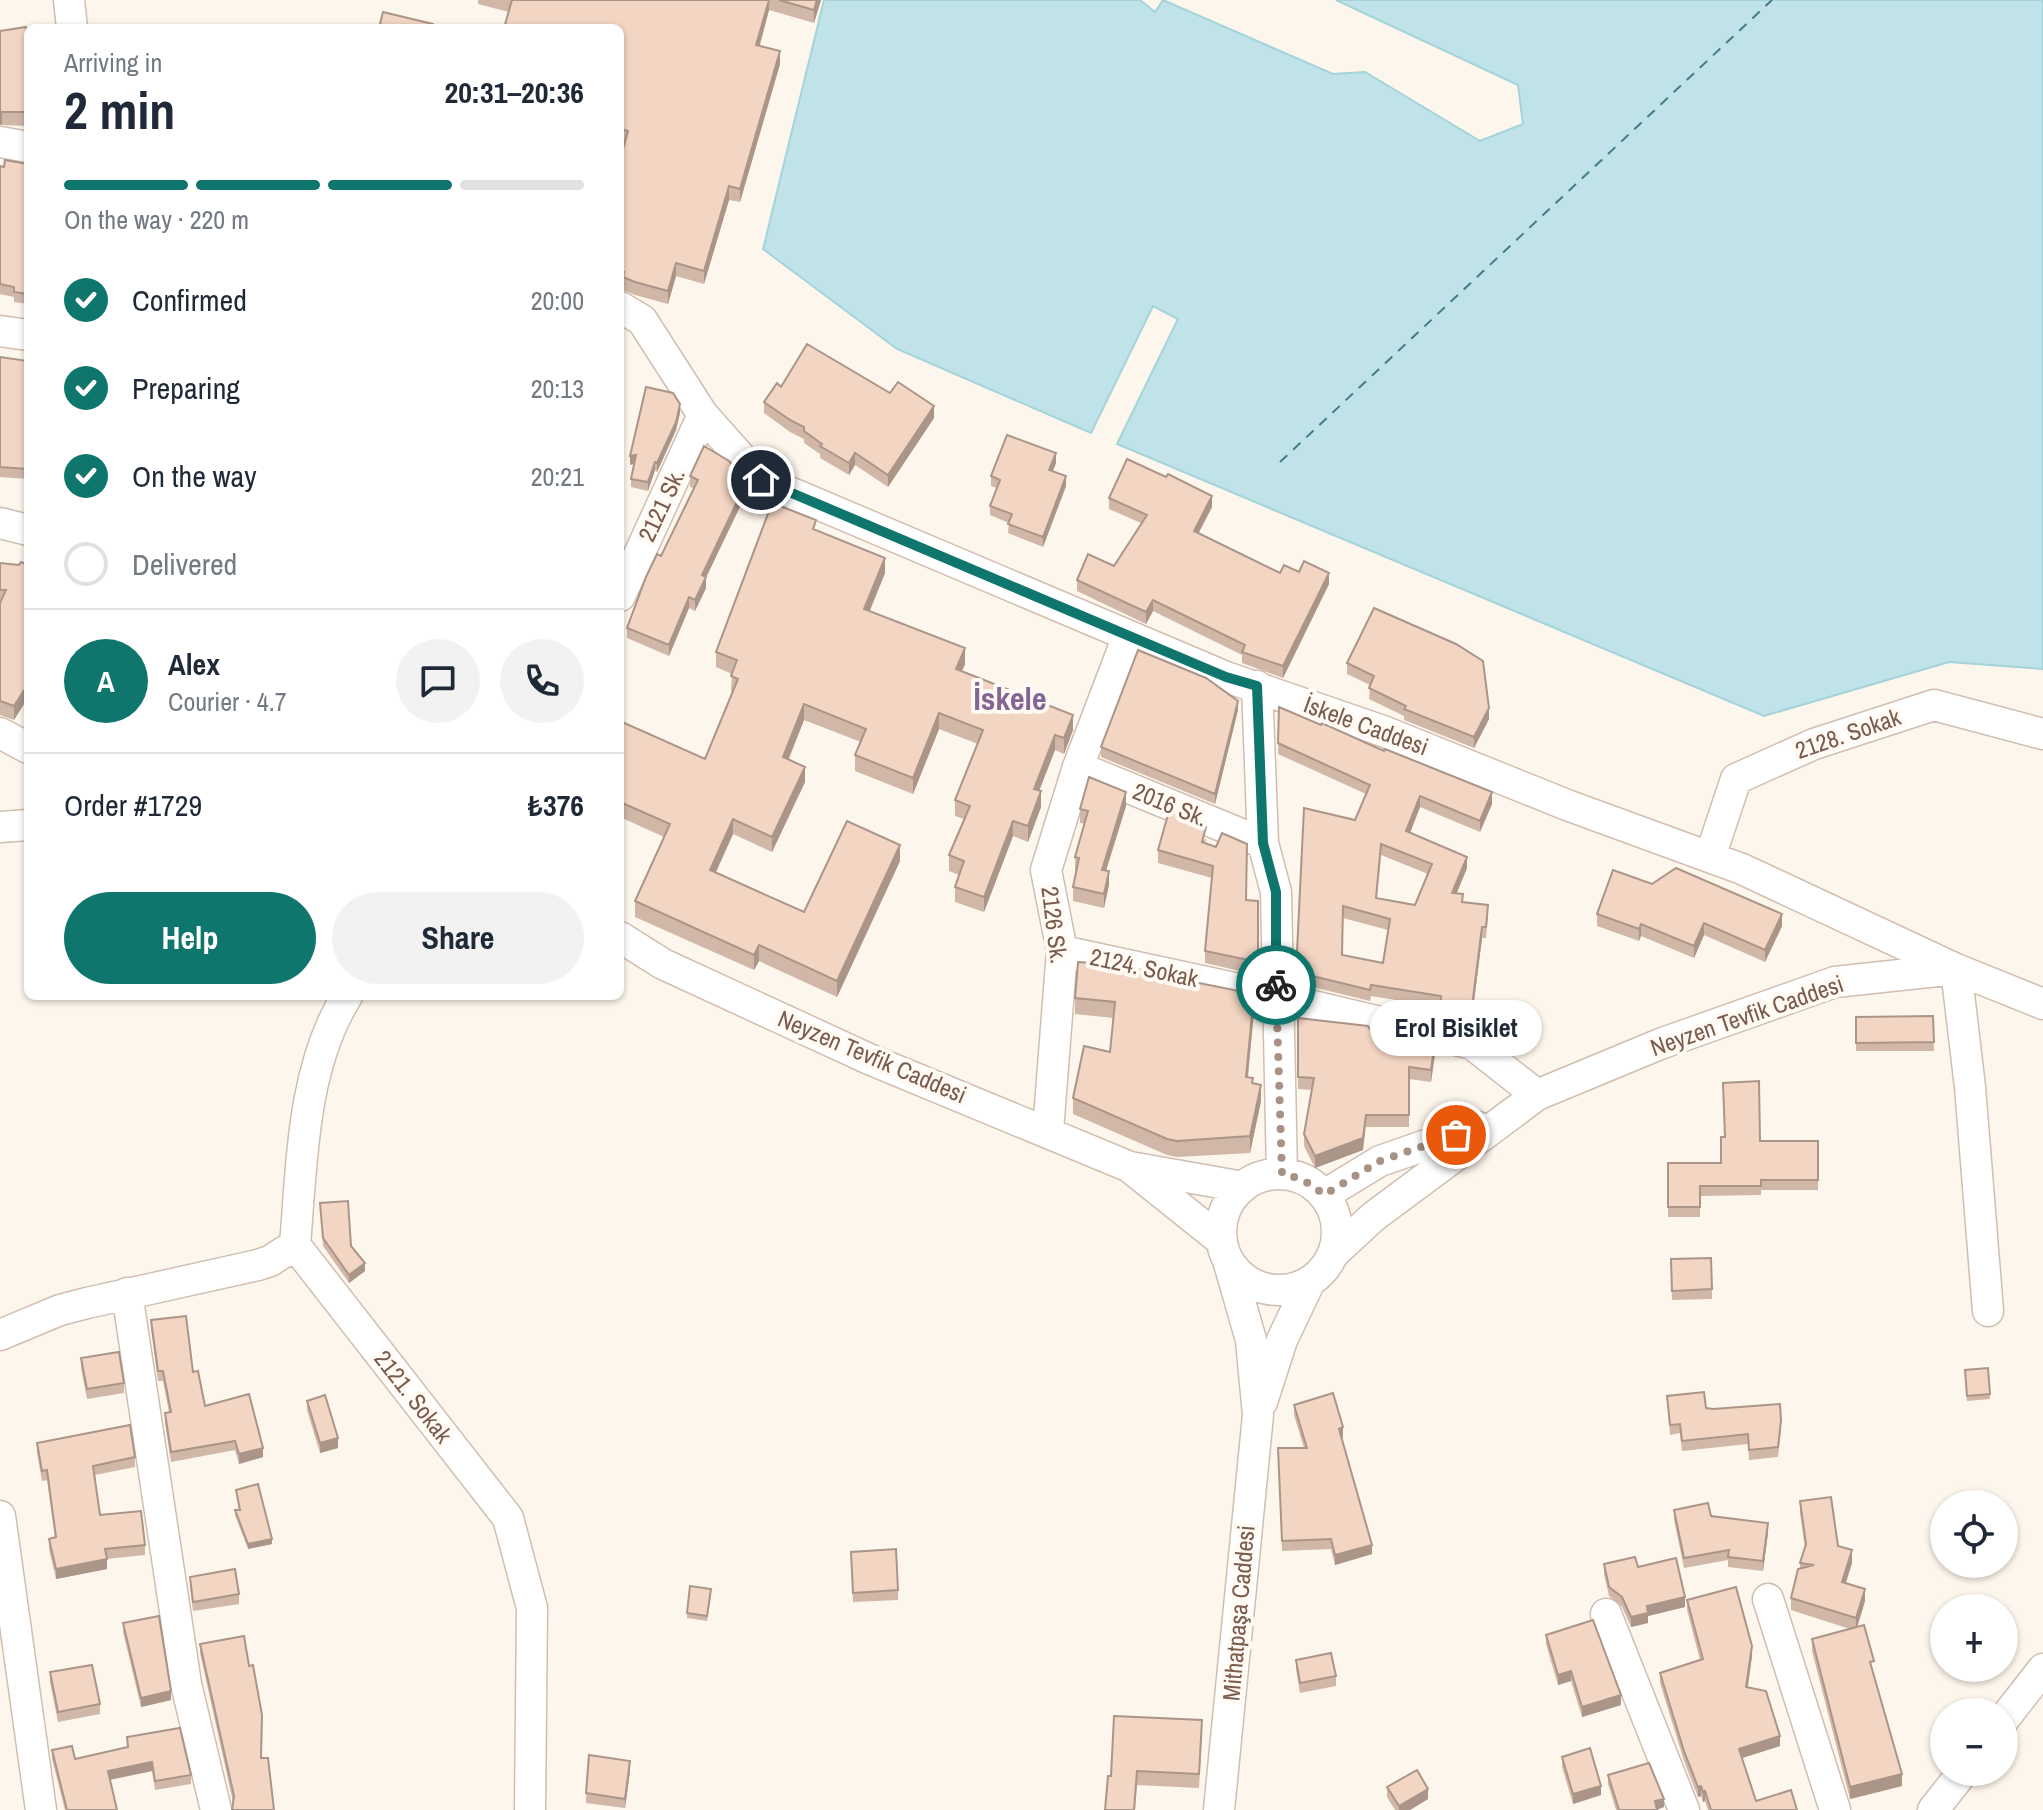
<!DOCTYPE html>
<meta charset="utf-8">
<style>
:root{--surface:#fff;--page:#f2f2f3;--text:#1f2937;--muted:#747a83;--line:#e0e1e3;--accent:#0f766e}
body{margin:0;font-family:"Archivo Narrow",sans-serif;background:var(--page);color:var(--text);height:100vh;display:flex;flex-direction:column;font-size:30px;white-space:nowrap}
*{box-sizing:border-box;margin:0}
p{font-size:26px;color:var(--muted)}
.icon{flex:none;width:44px;height:44px;fill:none;stroke:currentColor;stroke-width:2;stroke-linecap:round;stroke-linejoin:round}
.map{position:relative;flex:1;overflow:hidden}
.panel{position:absolute;left:24px;top:24px;width:600px;height:976px;display:flex;flex-direction:column;background:var(--surface);border-radius:12px;box-shadow:0 2px 6px #0004}
.panel>*{flex:none}
.fabs{position:absolute;left:1930px;top:1490px;display:grid;gap:16px}
.fabs a{display:grid;place-items:center;width:88px;height:88px;border-radius:50%;background:var(--surface);box-shadow:0 2px 6px #0004;font-size:40px}
.pin{position:absolute;display:grid;place-items:center;width:68px;height:68px;color:#fff;margin:-34px;border:4px solid #fff;border-radius:50%;box-shadow:0 2px 8px #0007}
.courier{position:absolute;display:grid;place-items:center;width:80px;height:80px;margin:-40px;border:6px solid #0f766e;border-radius:50%;background:#fff;color:#222;box-shadow:0 2px 10px #0007}
.bubble{position:absolute;height:56px;border-radius:28px;background:var(--surface);box-shadow:0 2px 6px #0004;font-size:26px;font-weight:700;line-height:56px;text-align:center}
.overview em{font-style:normal;font-weight:700}
.overview div{display:flex;flex-direction:column-reverse}
.overview{display:flex;align-items:center;justify-content:space-between;height:136px;padding:0 40px}
h1{font-size:52px;font-weight:700;line-height:60px}
.bar{display:grid;grid-template-columns:repeat(4,1fr);gap:12px 8px;align-content:center;height:96px;padding:0 40px}
.bar i{height:10px;border-radius:6px;background:var(--line)}
.bar .active{background:var(--accent)}
.bar p{grid-column:span 4}
.line{display:flex;align-items:center;gap:20px;padding:0 40px;border-top:2px solid var(--line)}
.line div{flex:1}
.round{display:grid;place-items:center;flex:none;width:84px;height:84px;border-radius:42px;background:var(--page)}
ol{padding:0 40px;list-style:none}
li{display:flex;align-items:center;gap:24px;height:88px}
li p{margin-inline-start:auto}
li .icon{padding:8px;border-radius:50%;background:var(--accent);color:#fff;stroke-width:4}
li:last-child{color:var(--muted)}
li i{width:44px;height:44px;border:4px solid var(--line);border-radius:50%}
.primary-button{display:flex;gap:16px;margin-top:auto;padding:16px 40px}
.primary-button a{flex:1;height:92px;border-radius:48px;background:var(--accent);color:#fff;font-size:32px;font-weight:700;line-height:92px;text-align:center}
.primary-button a+a{background:var(--page);color:var(--text)}
.map>svg:first-child{display:block}
</style>
<div class="map">
<svg width="2043" height="1810" viewBox="0 0 2043 1810">
<rect width="100%" height="100%" fill="#fdf6ec"/>
<path fill="#bfe3e8" stroke="#a5d3da" stroke-width="2" d="M824,0H1140L1155,12L1163,0L1333,74L1365,72L1480,141L1523,124L1518,85L1336,0H2043V669L1949,662L1764,716L1117,444L1178,319L1153,306L1091,433L897,349L763,249Z"/>
<g fill="none" stroke-linecap="round" stroke-linejoin="round">
<path stroke="#437c86" stroke-width="2" stroke-dasharray="10 8" stroke-linecap="butt" d="M1280,462L1772,0"/>
<defs>
<path id="minor" d="M69,0L72,28
M0,142L28,147
M620,307L642,320L703,415L761,480L1226,677L1383,731L1567,805L1742,869L1956,969L2043,1004
M0,331L28,335
M0,523L28,530
M620,596L703,415
M1257,686L1263,843L1276,892L1282,1174
M0,733L28,748
M1078,767L1263,843
M0,827L28,825
M1710,857L1736,779L1814,744L1934,705L2043,734
M620,937L663,964L869,1059L1130,1167L1243,1187
M1062,951L1276,997L1472,1044L1537,1095
M1956,969L1970,1087L1988,1311
M347,996C302,1068 302,1163 295,1245L508,1518L532,1608L530,1810
M1048,1131L1062,951L1046,870L1078,767L1128,636
M1132,1169L1222,1241
M1221 1232a58 58 0 1 1 116 0a58 58 0 1 1-116 0Z
M1324,1195L1380,1161L1478,1127
M1332,1255L1373,1217L1537,1095L1660,1044L1835,982L1956,969
M127,1293L186,1684L216,1810
M0,1335L60,1310L87,1303L258,1265L270,1261L295,1245
M1262,1402L1282,1340L1310,1281
M0,1516L41,1810
M1768,1599L1835,1810
M1606,1614L1684,1810
M2004,1719L2043,1669
M1219,1810L1258,1415L1251,1340L1228,1260
M1933,1810L1963,1772"/>
</defs>
<use href="#minor" stroke="#d1beb0" stroke-width="33"/>
<use href="#minor" stroke="#fff" stroke-width="30"/>
</g>
<path fill="#d1b7a8" fill-rule="evenodd" d="M478,0H821L814,23L769,10L760,45L780,64L740,202L729,200L704,284L676,276L668,304L635,295L623,290V285L620,284V160L625,143L620,142V28L509,12L478,4Z
M0,31L28,42V126L0,125Z
M28,164V304L14,302V297L0,294V166Z
M0,357L28,361V479L0,477Z
M781,387L890,393L934,418L888,487L855,465L849,475L820,458V454L804,443V439L790,432L764,413V402Z
M680,413L676,430L657,472L655,470L648,491L631,487V479L634,464L630,465Z
M1056,463L1053,471L1066,486L1043,547L1008,533L1009,523L990,515V506L997,488L991,486V476Z
M690,476L747,492L706,577V588L695,611L689,608L669,656L627,638V628L694,488L690,487Z
M1109,498L1212,507L1198,533L1280,573L1299,572L1329,584L1283,678L1242,663V655L1153,611L1146,624L1077,591V580L1114,566L1141,523L1109,509Z
M816,530L885,573L870,611L965,664L962,671L1073,730L1064,754L1055,750L1039,791L1041,807L1028,842L1013,836L984,912L955,902V887L959,875L949,871V855L964,819L955,816V800L978,744L939,729L913,794L855,771V755L861,742L804,720L789,759L805,782L772,852L733,834L716,872L804,912L900,861L837,997L759,961L754,970L635,917V901L664,837L620,817V721L705,759L732,692L731,691L732,674L716,667V652Z
M0,563L19,565L14,720L0,715Z
M1347,663L1489,719L1474,748L1404,720V716L1369,699L1370,685L1347,674Z
M1279,707L1492,804L1480,832L1420,807L1410,833L1467,868L1457,893L1463,902L1488,916L1486,938H1482L1471,1025L1440,1018V1007L1371,996L1370,1001L1296,983V972L1366,794L1278,754ZM1381,855L1428,874L1415,905L1377,898ZM1343,918L1388,930L1383,963L1342,955Z
M1238,710L1215,804L1101,757V747Z
M1126,806L1106,871L1109,885L1104,908L1073,901V887L1076,871L1075,870V857L1085,824L1080,823V809Z
M1206,839L1205,843L1246,900L1258,901V975L1205,963V951L1212,878L1158,863V850Z
M1652,884L1782,926L1765,962L1704,935L1694,958L1641,936L1639,941L1597,926V914Z
M1151,977L1254,1011L1248,1078L1253,1083L1261,1101L1250,1153L1177,1157L1167,1155L1073,1114V1098L1110,1052L1114,1018L1075,1014V998Z
M1933,1016L1934,1051H1856V1017Z
M1298,1018L1369,1028L1435,1054L1431,1082L1409,1079V1127H1366L1363,1150L1315,1168L1304,1146V1134L1311,1090L1298,1089Z
M1760,1141H1818V1190H1761V1195L1700,1196V1217H1668V1163H1721Z
M320,1203L351,1246L365,1271L349,1283L323,1246Z
M1671,1259L1712,1289V1299L1672,1300Z
M151,1320L193,1372L205,1406L263,1457L239,1464L235,1450L171,1462L165,1423V1413L169,1412L163,1381H158L151,1329Z
M81,1358L124,1383V1393L87,1399L81,1368Z
M1988,1368L1990,1399L1967,1401L1965,1370Z
M1667,1396L1781,1431L1778,1457L1749,1460L1748,1444L1682,1451L1680,1433L1670,1435Z
M307,1401L338,1448L320,1453L307,1410Z
M1294,1405L1343,1437L1341,1438L1372,1554L1335,1565L1331,1549L1282,1551L1278,1448H1304L1294,1415Z
M37,1443L135,1457V1467L95,1475L100,1515L145,1545V1555L107,1559V1569L56,1579L49,1549V1539L55,1538L47,1480L42,1481L37,1453Z
M236,1490L272,1544L248,1549L235,1515V1510H239Z
M1800,1501L1852,1563L1846,1583L1865,1601L1857,1627L1874,1673L1902,1786L1850,1799L1812,1651V1639L1850,1629L1791,1610V1598L1800,1569V1563L1805,1548L1800,1513Z
M1674,1510L1711,1516L1768,1533L1763,1571L1728,1567V1560L1684,1568L1674,1520Z
M851,1552L898,1590V1600L853,1602Z
M1604,1564L1638,1567L1685,1607L1648,1616V1623L1631,1627L1622,1607L1609,1596L1604,1574Z
M190,1577L239,1594V1604L193,1611L190,1587Z
M711,1594L707,1621L687,1618V1613Z
M1687,1600L1752,1656L1748,1687L1780,1746L1742,1758L1756,1801L1797,1810H1708L1705,1801L1703,1802L1701,1796L1698,1797L1684,1761L1660,1683V1673L1700,1660L1687,1610Z
M123,1623L171,1700L141,1707L123,1632Z
M1546,1635L1621,1705L1582,1717L1571,1681L1558,1685L1546,1644Z
M200,1644L262,1758L233,1802L200,1653Z
M1296,1660L1336,1676V1686L1300,1693L1296,1669Z
M50,1672L100,1704V1714L58,1722L50,1682Z
M1202,1734L1199,1788L1137,1785L1135,1810H1105L1111,1776Z
M127,1737L191,1775V1784L155,1790L152,1771L110,1780L117,1810H65L52,1759V1750L75,1759L127,1747Z
M1562,1757L1601,1795L1573,1804L1562,1767Z
M630,1771L625,1808L586,1803V1793Z
M1608,1775L1664,1807L1657,1810H1616L1608,1784Z
M1387,1787L1428,1799L1410,1810H1395L1387,1797Z"/>
<path fill="#aa9588" d="M769,0V10L756,58V45Z
M817,0H821L814,23V10Z
M780,51V64L740,202V189Z
M2,111V124L0,125V112Z
M729,186V200L704,284V271Z
M676,263V276L668,304V291Z
M680,404V413L676,430L657,472V463Z
M934,406V418L888,487V475Z
M855,453V465L849,475V463Z
M1056,453V463L1049,480V470Z
M636,455V463L630,465V456Z
M655,462V470L648,491V482Z
M1066,476V486L1043,547V537Z
M747,481V492L702,586V575Z
M1212,496V507L1194,542V531Z
M885,558V573L864,624V609Z
M1329,573V584L1283,678V666Z
M706,577V588L695,611V600Z
M689,597V608L669,656V645Z
M1153,600V611L1146,624V612Z
M965,648V664L956,684V669Z
M28,671V698L14,720V706Z
M1238,701V710L1215,804V794Z
M804,704V720L783,772V757Z
M1489,708V719L1474,748V737Z
M939,713V729L913,794V778Z
M1073,715V730L1064,754V738Z
M1055,735V750L1034,804V789Z
M805,767V782L772,852V837Z
M1041,791V807L1028,842V826Z
M1126,792V806L1102,883V870Z
M1492,792V804L1480,832V821Z
M1420,796V807L1406,843V831Z
M733,819V834L710,885V870Z
M1013,821V836L984,912V897Z
M900,845V861L837,997V981Z
M1467,857V868L1452,904V893Z
M1109,871V885L1104,908V894Z
M1782,914V926L1765,962V950Z
M1704,923V935L1694,958V946Z
M1641,924V936L1639,941V929Z
M1482,927V938L1471,1025V1014Z
M759,945V961L754,970V955Z
M1254,994V1011L1246,1094V1077Z
M1435,1042V1054L1431,1082V1070Z
M1261,1085V1101L1250,1153V1136Z
M1366,1115L1363,1150L1315,1168V1156Z
M365,1263V1271L349,1283V1275Z
M1343,1427V1437L1339,1439V1429Z
M338,1438V1448L320,1453V1443Z
M263,1448V1457L239,1464V1454Z
M1768,1523V1533L1763,1571V1561Z
M272,1539V1544L248,1549V1544Z
M1372,1545V1554L1335,1565V1555Z
M1852,1550V1563L1842,1594V1582Z
M107,1559V1569L56,1579V1569Z
M1865,1589V1601L1856,1631V1618Z
M1685,1597V1607L1648,1616V1623L1631,1627V1617L1647,1606Z
M1752,1646V1656L1746,1697V1687Z
M1571,1671V1681L1558,1685V1675Z
M171,1691V1700L141,1707V1698Z
M1621,1695V1705L1582,1717V1707Z
M1780,1736V1746L1739,1759V1749Z
M630,1761V1771L625,1808V1799Z
M152,1762V1771L108,1780V1771Z
M1902,1774V1786L1850,1799V1787Z
M1601,1786V1795L1573,1804V1794Z
M1701,1786V1796L1698,1797V1787Z
M1428,1789V1799L1410,1810H1399V1806Z
M1705,1791V1801L1703,1802V1792Z
M1664,1799V1807L1655,1810V1801Z"/>
<path fill="#f3d5c3" stroke="#aa9588" stroke-width="2" fill-rule="evenodd" d="M512,0H769L756,45L780,51L740,189L729,186L704,271L676,263L668,291L635,282L623,277L624,272L620,271V160L628,131L620,129V28H504Z
M779,0H817L814,10Z
M383,12L433,24L432,28H379Z
M26,27L28,42V112H0V31Z
M5,160L28,164V294L14,292V287L0,284V166L4,167Z
M807,344L890,393L898,382L934,406L888,475L855,453L849,463L820,446L822,444L804,431V427L790,420L764,402L777,383L781,387Z
M0,357L28,361V469L0,467Z
M646,387L673,393L680,404L676,422L657,463L655,462L648,482L631,479L636,455L630,456Z
M1007,435L1056,453L1049,470L1066,476L1043,537L1008,524L1012,514L990,506L1000,480L991,476Z
M704,446L729,461L747,481L702,575L706,577L695,600L689,597L669,645L627,628L646,577L657,554L661,556L698,480L690,476Z
M1127,459L1166,477L1168,474L1212,496L1194,531L1280,573L1284,565L1299,572L1304,561L1329,573L1283,666L1242,652L1245,645L1153,600L1146,612L1077,580L1088,554L1114,566L1147,515L1109,498Z
M772,503L816,520L813,529L885,558L864,609L965,648L956,669L1073,715L1064,738L1055,735L1034,789L1041,791L1028,826L1013,821L984,897L955,887L964,861L949,855L970,806L955,800L983,730L939,713L913,778L855,755L866,729L804,704L783,757L805,767L772,837L733,819L710,870L804,912L847,821L900,845L837,981L759,945L754,955L635,901L670,824L620,802V721L705,759L738,679L731,676L737,660L716,652Z
M21,562L28,565V684L14,706L0,701V603L6,590H0V563L19,565Z
M1374,608L1456,644L1483,661L1489,708L1474,737L1404,709L1406,706L1369,688L1374,676L1347,663Z
M1138,650L1206,678L1238,701L1215,794L1101,747Z
M1279,707L1321,725L1322,723L1384,751L1385,749L1492,792L1480,821L1420,796L1406,831L1467,857L1452,893L1463,894L1462,902L1488,905L1486,927H1482L1471,1014L1440,1006L1441,996L1371,985L1370,990L1296,972L1304,808L1355,820L1370,785L1278,743ZM1381,844L1432,864L1415,905L1376,898ZM1343,906L1390,919L1383,963L1342,955Z
M1089,777L1126,792L1102,870L1109,871L1104,894L1073,887L1079,858L1075,857L1088,811L1080,809Z
M1169,811L1206,827L1202,842L1216,847L1222,833L1247,844L1246,900L1258,901V962L1205,951L1213,866L1158,850Z
M1676,868L1782,914L1765,950L1704,923L1694,946L1641,924L1639,929L1597,914L1613,870L1652,884Z
M1078,962L1119,965L1151,972V977L1189,981L1254,994L1246,1077L1253,1078L1252,1083L1261,1085L1250,1136L1177,1141L1167,1139L1073,1098L1084,1046L1110,1052L1115,1002L1075,998Z
M1933,1016L1934,1042L1856,1043V1017Z
M1298,1018L1368,1026L1369,1028L1435,1042L1431,1070L1409,1067V1115H1366L1363,1138L1315,1156L1304,1134L1314,1078L1298,1077Z
M1759,1081L1760,1141H1818V1180H1761V1186H1700V1207H1668V1163H1721V1137H1725L1723,1083Z
M348,1201L351,1246L365,1263L349,1275L323,1238L320,1203Z
M1711,1258L1712,1289L1672,1291L1671,1259Z
M186,1316L193,1372L198,1371L205,1406L249,1394L263,1448L239,1454L235,1441L171,1452L165,1413L171,1412L163,1371H158L151,1320Z
M119,1352L124,1383L87,1389L81,1358Z
M1988,1368L1990,1394L1967,1396L1965,1370Z
M1704,1392L1706,1408L1713,1409L1780,1404L1781,1421L1778,1447L1749,1450L1748,1434L1682,1441L1680,1424L1670,1425L1667,1396Z
M1333,1393L1343,1427L1339,1429L1372,1545L1335,1555L1331,1539L1282,1541L1278,1448H1307L1294,1405Z
M325,1395L338,1438L320,1443L307,1401Z
M130,1425L135,1457L93,1466L100,1515L141,1511L145,1545L105,1549L107,1559L56,1569L49,1539L56,1537L47,1470L42,1471L37,1443Z
M258,1484L272,1539L248,1544L235,1510H240L236,1490Z
M1831,1497L1838,1546L1852,1550L1842,1582L1865,1589L1856,1618L1791,1598L1798,1569L1814,1565L1800,1563L1806,1544L1800,1501Z
M1708,1503L1711,1516L1768,1523L1763,1561L1728,1557L1729,1550L1684,1558L1674,1510Z
M896,1549L898,1590L853,1593L851,1552Z
M1635,1557L1638,1567L1676,1558L1685,1597L1647,1606L1648,1613L1631,1617L1622,1597L1609,1587L1604,1564Z
M235,1569L239,1594L193,1602L190,1577Z
M690,1586L711,1589L707,1616L687,1613Z
M1736,1587L1752,1646L1746,1687L1766,1691L1780,1736L1739,1749L1756,1801L1791,1790L1797,1810H1711L1705,1791L1703,1792L1701,1786L1698,1787L1684,1751L1660,1673L1703,1659L1687,1600Z
M159,1616L171,1691L141,1698L123,1623Z
M1593,1620L1621,1695L1582,1707L1571,1671L1558,1675L1546,1635Z
M1864,1625L1874,1661L1870,1662L1902,1774L1850,1787L1812,1639Z
M244,1636L249,1666L253,1665L262,1715L261,1758H268L274,1810H232L234,1796L200,1644Z
M1331,1653L1336,1676L1300,1683L1296,1660Z
M92,1665L100,1704L58,1712L50,1672Z
M1114,1716L1202,1720L1199,1774L1137,1771L1134,1810H1105L1108,1776H1111Z
M180,1728L191,1775L155,1781L152,1762L108,1771L117,1810H67L52,1750L72,1746L75,1759L128,1747L127,1737Z
M1590,1748L1601,1786L1573,1794L1562,1757Z
M589,1755L630,1761L625,1799L586,1793Z
M1649,1763L1664,1799L1655,1801L1657,1810H1619L1608,1775Z
M1417,1770L1428,1789L1399,1806L1387,1787Z"/>
<g fill="none" stroke-linecap="round" stroke-linejoin="round">
<path stroke="#a89285" stroke-width="8" stroke-dasharray="0 14.4" d="M1276,985L1282,1174C1299,1177 1310,1183 1324,1195L1380,1161L1456,1135"/>
<path stroke="#0f766e" stroke-width="10" d="M761,480L1226,677L1257,686L1263,843L1276,892V985"/>
</g>
<g text-anchor="middle" stroke-width="8" stroke-linejoin="round" paint-order="stroke">
<g font-size="24" fill="#7a5c4d" stroke="#fffaf3">
<text transform="translate(662 505) rotate(-65)" y="8">2121 Sk.</text>
<text transform="translate(1366 726) rotate(20)" y="8">İskele Caddesi</text>
<text transform="translate(1848 734) rotate(-19)" y="8">2128. Sokak</text>
<text transform="translate(1170 805) rotate(22)" y="8">2016 Sk.</text>
<text transform="translate(1054 925) rotate(83)" y="8">2126 Sk.</text>
<text transform="translate(1144 968) rotate(12)" y="8">2124. Sokak</text>
<text transform="translate(1747 1016) rotate(-19)" y="8">Neyzen Tevfik Caddesi</text>
<text transform="translate(872 1057) rotate(23)" y="8">Neyzen Tevfik Caddesi</text>
<text transform="translate(413 1397) rotate(52)" y="8">2121. Sokak</text>
<text transform="translate(1239 1613) rotate(-85)" y="8">Mithatpaşa Caddesi</text>
</g>
<g font-size="32" font-weight="bold" fill="#846695" stroke="#fffaf3">
<text x="1010" y="710">İskele</text>
</g>
</g>
</svg>
<div class="fabs">
<a><svg class="icon" aria-label="locate" viewBox="0 0 24 24"><circle cx="12" cy="12" r="6"/><path d="M12 2v4M12 18v4M2 12h4M18 12h4"/></svg></a>
<a>+</a>
<a>−</a>
</div>
<div class="pin" style="left:1456px;top:1135px;background:#ea580c"><svg class="icon" aria-label="bag" viewBox="0 0 24 24"><path d="M5 8h14l-1 12H6zM9 8a3 3 0 0 1 6 0"/></svg></div>
<div class="pin" style="left:761px;top:480px;background:#1f2937"><svg class="icon" aria-label="home" viewBox="0 0 24 24"><path d="M3 11l9-7 9 7M6 9v11h12V9"/></svg></div>
<div class="courier" style="left:1276px;top:985px"><svg class="icon" aria-label="bike" viewBox="0 0 24 24"><circle cx="6" cy="16" r="4"/><circle cx="18" cy="16" r="4"/><path d="M6 16l4-8h5l3 8M10 8l3 8H6M13 5h3"/></svg></div>
<div class="bubble" style="left:1370px;top:1000px;width:172px">Erol Bisiklet</div>
<section class="panel">
<div class="overview"><div><h1>2 min</h1><p>Arriving in</p></div><em>20:31–20:36</em></div>
<div class="bar"><i class="active"></i><i class="active"></i><i class="active"></i><i></i><p>On the way · 220 m</p></div>
<ol>
<li><svg class="icon" aria-label="check" viewBox="0 0 24 24"><path d="M5 12l5 5 9-10"/></svg>Confirmed<p>20:00</p></li>
<li><svg class="icon" aria-label="check" viewBox="0 0 24 24"><path d="M5 12l5 5 9-10"/></svg>Preparing<p>20:13</p></li>
<li><svg class="icon" aria-label="check" viewBox="0 0 24 24"><path d="M5 12l5 5 9-10"/></svg>On the way<p>20:21</p></li>
<li><i></i>Delivered</li>
</ol>
<div class="line" style="height:144px"><b class="round" style="background:var(--accent);color:#fff">A</b><div><b>Alex</b><p>Courier · 4.7</p></div><a class="round"><svg class="icon" aria-label="chat" viewBox="0 0 24 24"><path d="M4 5h16v11H9l-5 4z"/></svg></a><a class="round"><svg class="icon" aria-label="phone" viewBox="0 0 24 24"><path d="M5 4h4l2 5-3 2q2 4 5 5l2-3 5 2v4C11 20 4 13 5 4z"/></svg></a></div>
<div class="line" style="height:104px"><div>Order #1729</div><b>₺376</b></div>
<div class="primary-button"><a>Help</a><a>Share</a></div>
</section>
</div>
